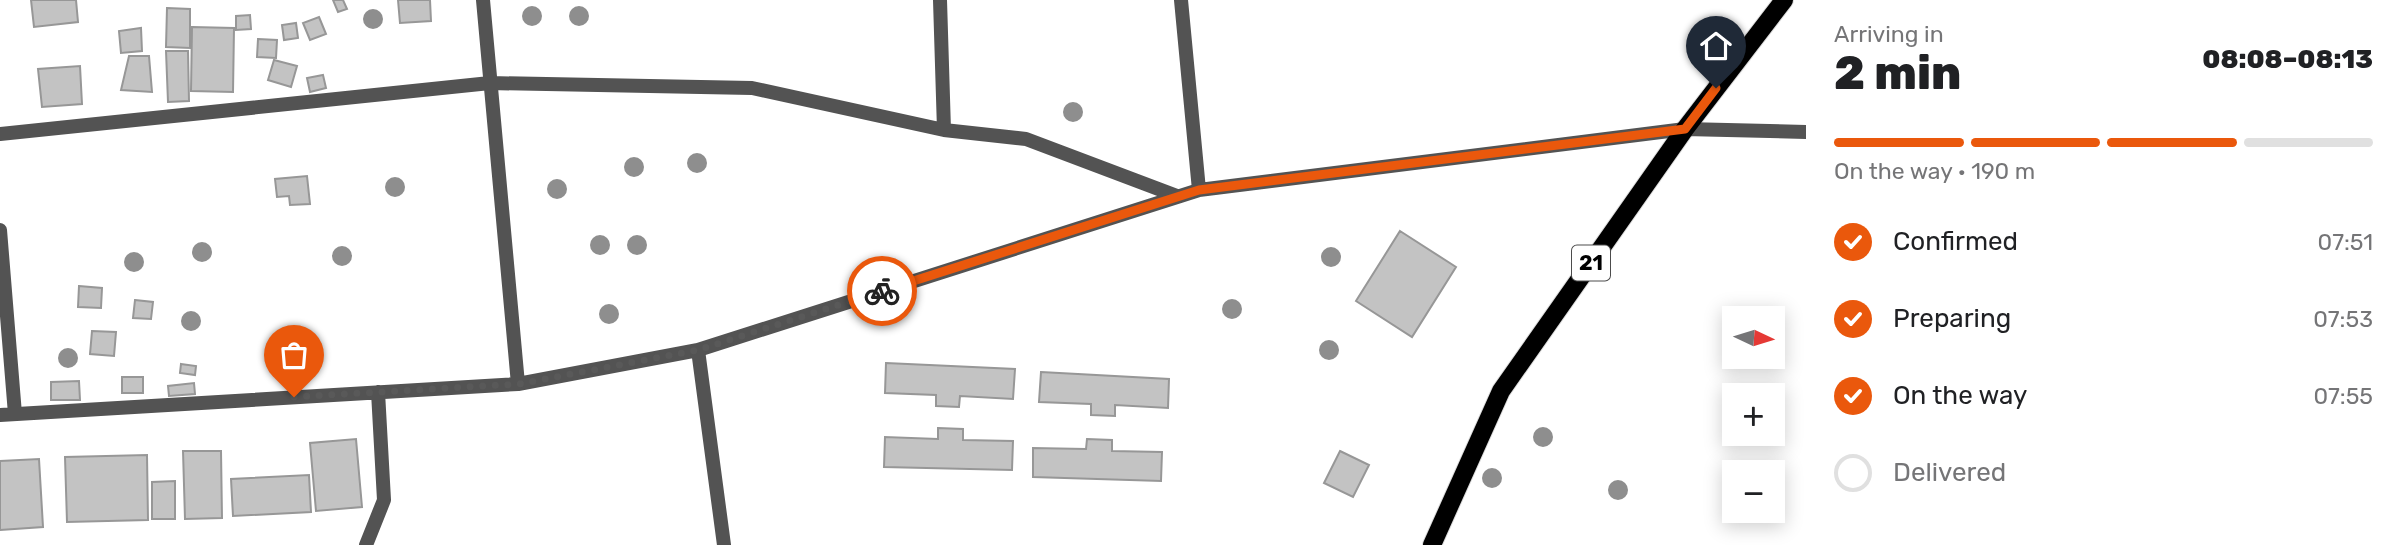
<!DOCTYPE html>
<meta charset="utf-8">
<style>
:root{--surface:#fff;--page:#f2f2f2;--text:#202124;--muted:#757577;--line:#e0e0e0;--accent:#ea580c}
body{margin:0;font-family:Rubik,sans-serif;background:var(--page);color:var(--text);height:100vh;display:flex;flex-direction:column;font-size:26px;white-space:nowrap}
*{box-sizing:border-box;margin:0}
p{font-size:23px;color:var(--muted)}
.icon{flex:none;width:38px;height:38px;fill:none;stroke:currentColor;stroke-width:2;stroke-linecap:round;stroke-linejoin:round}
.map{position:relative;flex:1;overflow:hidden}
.sheet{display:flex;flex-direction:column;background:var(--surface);width:595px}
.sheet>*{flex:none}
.needle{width:46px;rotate:94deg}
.tools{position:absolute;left:1722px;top:306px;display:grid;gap:14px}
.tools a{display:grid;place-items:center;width:63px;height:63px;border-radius:0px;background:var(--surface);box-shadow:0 4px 18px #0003;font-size:35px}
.pin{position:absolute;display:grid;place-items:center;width:60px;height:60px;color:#fff;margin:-72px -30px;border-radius:50% 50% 50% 0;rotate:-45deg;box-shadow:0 0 7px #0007}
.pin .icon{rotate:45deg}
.courier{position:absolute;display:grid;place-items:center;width:70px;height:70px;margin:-35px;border:5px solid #ea580c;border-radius:50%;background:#fff;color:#222;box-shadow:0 2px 9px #0007}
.head em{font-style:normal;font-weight:800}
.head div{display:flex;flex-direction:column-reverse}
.head{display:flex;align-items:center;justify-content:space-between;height:119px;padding:0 28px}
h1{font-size:46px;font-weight:800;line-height:52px}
.bar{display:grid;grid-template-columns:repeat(4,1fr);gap:10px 7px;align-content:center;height:84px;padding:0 28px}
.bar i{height:9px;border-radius:5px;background:var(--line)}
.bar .active{background:var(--accent)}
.bar p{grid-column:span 4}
ol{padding:0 28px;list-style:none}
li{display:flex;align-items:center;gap:21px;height:77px}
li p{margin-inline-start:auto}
li .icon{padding:7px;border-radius:50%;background:var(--accent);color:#fff;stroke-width:4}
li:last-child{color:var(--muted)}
li i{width:38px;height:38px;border:4px solid var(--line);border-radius:50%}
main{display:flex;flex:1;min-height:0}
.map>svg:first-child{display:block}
</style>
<main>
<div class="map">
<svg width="1806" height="545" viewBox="0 0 1806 545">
<rect width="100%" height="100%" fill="#fff"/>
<path fill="#c3c3c3" stroke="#979797" stroke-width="2" d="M31,0H76L78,22L34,27Z
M333,0H343L347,9L338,12Z
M398,0H430L431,21L400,23Z
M167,8L190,9V48L166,47Z
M250,15L251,29L236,30V16Z
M319,17L326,34L310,40L303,23Z
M296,23L298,38L284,40L282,25Z
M192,27L234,28L233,92L191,91Z
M141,28L142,51L121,53L119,31Z
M258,39L277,40L276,58L257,57Z
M166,51H188L189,101L168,102Z
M129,56H149L152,92L121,90Z
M274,60L297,66L291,87L268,80Z
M80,66L82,104L42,107L38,69Z
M323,75L326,88L310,92L307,78Z
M307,176L310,204L290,205L289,196L277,197L275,179Z
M1400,231L1456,267L1412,337L1356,301Z
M79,286L102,288L101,308L78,307Z
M135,300L153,302L151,319L133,318Z
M92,331L116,332L114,356L90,354Z
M886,363L1015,369L1013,399L960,396L959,407L936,406V395L885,393Z
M181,364L196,366L195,375L180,373Z
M1041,372L1169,379L1168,408L1115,405V416L1091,415V404L1039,402Z
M122,377H143V393H122Z
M79,381L80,400H51V382Z
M194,383L195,394L169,396L168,386Z
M938,428L963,429V440L1013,441L1012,470L884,467L885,437L938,439Z
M356,439L362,507L316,511L310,443Z
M1087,439L1112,440V451L1162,452L1161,481L1033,477V448L1086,449Z
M183,451H221L222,518L185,519Z
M1340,451L1369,465L1353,497L1324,483Z
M147,455L148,520L67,522L65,457Z
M39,459L43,527L0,530V461Z
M309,475L311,512L233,516L231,479Z
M175,481V519H152V482Z"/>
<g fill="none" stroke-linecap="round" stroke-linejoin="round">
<defs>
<path id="primary" d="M1432,545L1501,391L1685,129L1784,0"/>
</defs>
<use href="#primary" stroke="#dbdbdb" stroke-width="20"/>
<path stroke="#535353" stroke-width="14" d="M483,0L518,384
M940,0L944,130
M1181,0L1199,190
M0,134L490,83L752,88L944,130L1026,139L1177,196
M0,230L15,414
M698,350L724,545
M0,415L518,384L698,350L1199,190L1685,129L1806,132
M366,545L384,500L378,392"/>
<use href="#primary" stroke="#000" stroke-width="18"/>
</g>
<g fill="#8e8e8e">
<circle cx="532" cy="16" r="10"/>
<circle cx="579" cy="16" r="10"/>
<circle cx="373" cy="19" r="10"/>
<circle cx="1073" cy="112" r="10"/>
<circle cx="697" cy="163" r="10"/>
<circle cx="634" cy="167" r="10"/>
<circle cx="395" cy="187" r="10"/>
<circle cx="557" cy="189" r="10"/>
<circle cx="600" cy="245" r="10"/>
<circle cx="637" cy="245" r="10"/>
<circle cx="202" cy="252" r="10"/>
<circle cx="342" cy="256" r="10"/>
<circle cx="1331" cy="257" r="10"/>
<circle cx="134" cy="262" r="10"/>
<circle cx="1232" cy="309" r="10"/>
<circle cx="609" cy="314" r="10"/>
<circle cx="191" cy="321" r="10"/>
<circle cx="1329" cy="350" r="10"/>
<circle cx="68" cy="358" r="10"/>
<circle cx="1543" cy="437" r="10"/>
<circle cx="1492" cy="478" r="10"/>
<circle cx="1618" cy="490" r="10"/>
</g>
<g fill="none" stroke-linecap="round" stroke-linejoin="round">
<path stroke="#595959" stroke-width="7" stroke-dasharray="0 12.6" d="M294,397L519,384L698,350L882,291"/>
<path stroke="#ea580c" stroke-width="9" d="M882,291L1199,190L1685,129L1716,88"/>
</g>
<g text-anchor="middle" stroke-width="6" stroke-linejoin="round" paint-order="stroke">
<rect fill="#fff" stroke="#4c4c4c" stroke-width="2" x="1572" y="245.5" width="38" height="35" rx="5"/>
<g font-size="21" font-weight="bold" fill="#000">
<text x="1591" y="270">21</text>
</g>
</g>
</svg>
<div class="tools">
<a><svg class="needle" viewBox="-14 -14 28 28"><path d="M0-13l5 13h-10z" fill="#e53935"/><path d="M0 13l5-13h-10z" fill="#757577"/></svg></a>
<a>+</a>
<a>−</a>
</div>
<div class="pin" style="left:294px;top:397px;background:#ea580c"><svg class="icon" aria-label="bag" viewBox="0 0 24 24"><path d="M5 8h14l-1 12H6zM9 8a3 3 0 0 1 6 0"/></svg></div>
<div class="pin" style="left:1716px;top:88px;background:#1f2937"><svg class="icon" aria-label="home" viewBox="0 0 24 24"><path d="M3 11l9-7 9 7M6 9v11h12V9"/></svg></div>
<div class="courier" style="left:882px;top:291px"><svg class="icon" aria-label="bike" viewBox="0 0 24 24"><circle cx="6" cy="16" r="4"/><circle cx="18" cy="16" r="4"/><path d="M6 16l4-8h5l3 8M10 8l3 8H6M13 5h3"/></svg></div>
</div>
<section class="sheet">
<div class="head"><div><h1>2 min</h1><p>Arriving in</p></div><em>08:08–08:13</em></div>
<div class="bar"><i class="active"></i><i class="active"></i><i class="active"></i><i></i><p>On the way · 190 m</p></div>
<ol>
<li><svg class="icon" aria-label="check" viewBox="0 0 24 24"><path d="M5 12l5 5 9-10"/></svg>Confirmed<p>07:51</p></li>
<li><svg class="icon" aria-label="check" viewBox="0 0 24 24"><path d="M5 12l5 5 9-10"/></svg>Preparing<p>07:53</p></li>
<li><svg class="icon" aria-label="check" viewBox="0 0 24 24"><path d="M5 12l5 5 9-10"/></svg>On the way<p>07:55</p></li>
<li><i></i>Delivered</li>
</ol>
</section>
</main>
